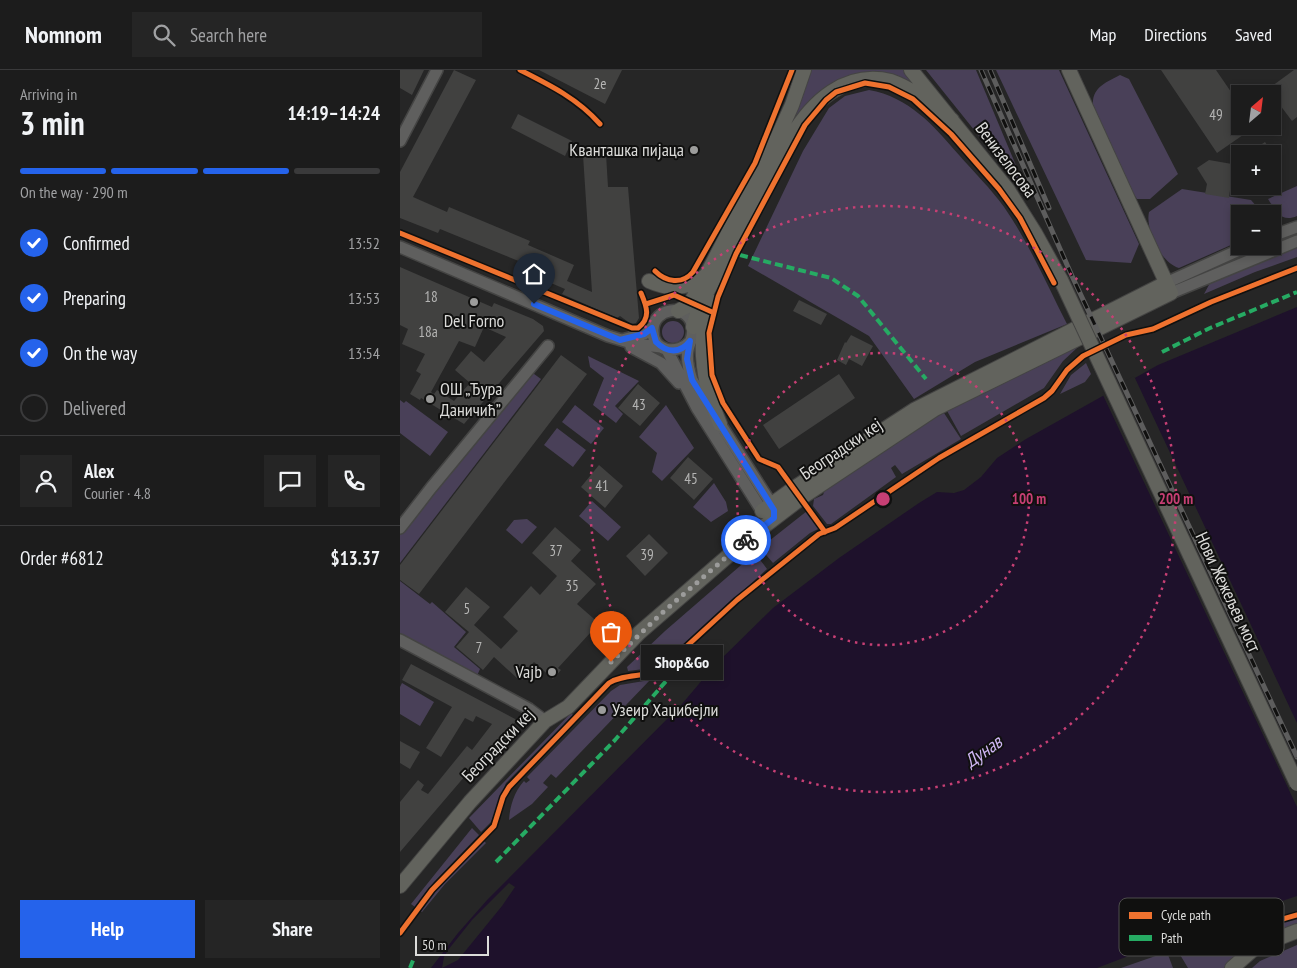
<!DOCTYPE html>
<meta charset="utf-8">
<style>
:root{--surface:#1c1c1c;--page:#252525;--text:#f1f3f6;--muted:#a0a1a3;--line:#3a3a3b;--accent:#2563eb}
body{margin:0;font-family:"PT Sans Narrow",sans-serif;background:var(--page);color:var(--text);height:100vh;display:flex;flex-direction:column;font-size:19px;white-space:nowrap}
*{box-sizing:border-box;margin:0}
p{font-size:16px;color:var(--muted)}
.icon{flex:none;width:28px;height:28px;fill:none;stroke:currentColor;stroke-width:2;stroke-linecap:round;stroke-linejoin:round}
.map{position:relative;flex:1;overflow:hidden}
.sheet{display:flex;flex-direction:column;background:var(--surface);width:400px}
.sheet>*{flex:none}
.needle{width:32px;rotate:28deg}
.buttons{position:absolute;left:831px;top:15px;display:grid;gap:10px}
.buttons a{display:grid;place-items:center;width:50px;height:50px;border-radius:0px;background:var(--surface);box-shadow:0 2px 8px #0003,0 0 0 1px var(--line);font-size:25px}
.scale{position:absolute;left:15px;bottom:12px;width:74px;box-sizing:border-box;padding-left:5px;border:2px solid #dcdcda;border-top:0;font-size:14px;line-height:18px;white-space:nowrap;color:#dcdcda;-webkit-text-stroke:4px #10100f;paint-order:stroke}
.pin{position:absolute;display:grid;place-items:center;width:42px;height:42px;color:#fff;margin:-51px -21px;border-radius:50% 50% 50% 0;rotate:-45deg;box-shadow:0 0 5px #0007}
.pin .icon{rotate:45deg}
.courier{position:absolute;display:grid;place-items:center;width:50px;height:50px;margin:-25px;border:4px solid #2563eb;border-radius:50%;background:#fff;color:#222;box-shadow:0 1px 6px #0007}
.bubble{position:absolute;height:35px;border-radius:0px;background:var(--surface);box-shadow:0 2px 8px #0003,0 0 0 1px var(--line);font-size:16px;font-weight:800;line-height:35px;text-align:center}
.overview em{font-style:normal;font-weight:800}
.overview div{display:flex;flex-direction:column-reverse}
.overview{display:flex;align-items:center;justify-content:space-between;height:85px;padding:0 20px}
h1{font-size:32px;font-weight:800;line-height:38px}
.bar{display:grid;grid-template-columns:repeat(4,1fr);gap:8px 5px;align-content:center;height:60px;padding:0 20px}
.bar i{height:6px;border-radius:4px;background:var(--line)}
.bar .active{background:var(--accent)}
.bar p{grid-column:span 4}
.line{display:flex;align-items:center;gap:12px;padding:0 20px;border-top:1px solid var(--line)}
.line div{flex:1}
.round{display:grid;place-items:center;flex:none;width:52px;height:52px;border-radius:0px;background:var(--page)}
ol{padding:0 20px;list-style:none}
li{display:flex;align-items:center;gap:15px;height:55px}
li p{margin-inline-start:auto}
li .icon{padding:5px;border-radius:50%;background:var(--accent);color:#fff;stroke-width:4}
li:last-child{color:var(--muted)}
li i{width:28px;height:28px;border:2px solid var(--line);border-radius:50%}
.cta{display:flex;gap:10px;margin-top:auto;padding:10px 20px}
.cta a{flex:1;height:58px;border-radius:0px;background:var(--accent);color:#fff;font-size:20px;font-weight:800;line-height:58px;text-align:center}
.cta a+a{background:var(--page);color:var(--text)}
header{display:flex;align-items:center;gap:30px;box-sizing:border-box;height:70px;padding:0 25px;background:var(--surface);border-bottom:1px solid var(--line)}
header strong{font-size:24px}
nav{display:flex;gap:28px;margin-inline-start:auto;font-size:18px}
.search{width:350px;height:45px;background:var(--page);display:flex;align-items:center;gap:12px;box-sizing:border-box;padding:0 18px;border-radius:0px;color:var(--muted);font-size:19px}
main{display:flex;flex:1;min-height:0}
.map>svg:first-child{display:block}
</style>
<header>
<strong>Nomnom</strong>
<div class="search"><svg class="icon" aria-label="search" viewBox="0 0 24 24"><circle cx="10" cy="10" r="6"/><path d="M15 15l6 6"/></svg>Search here</div>
<nav><a>Map</a><a>Directions</a><a>Saved</a></nav>
</header>
<main>
<section class="sheet">
<div class="overview"><div><h1>3 min</h1><p>Arriving in</p></div><em>14:19–14:24</em></div>
<div class="bar"><i class="active"></i><i class="active"></i><i class="active"></i><i></i><p>On the way · 290 m</p></div>
<ol>
<li><svg class="icon" aria-label="check" viewBox="0 0 24 24"><path d="M5 12l5 5 9-10"/></svg>Confirmed<p>13:52</p></li>
<li><svg class="icon" aria-label="check" viewBox="0 0 24 24"><path d="M5 12l5 5 9-10"/></svg>Preparing<p>13:53</p></li>
<li><svg class="icon" aria-label="check" viewBox="0 0 24 24"><path d="M5 12l5 5 9-10"/></svg>On the way<p>13:54</p></li>
<li><i></i>Delivered</li>
</ol>
<div class="line" style="height:90px"><a class="round"><svg class="icon" aria-label="person" viewBox="0 0 24 24"><circle cx="12" cy="8" r="4"/><path d="M4 21q1-7 8-7t8 7"/></svg></a><div><b>Alex</b><p>Courier · 4.8</p></div><a class="round"><svg class="icon" aria-label="chat" viewBox="0 0 24 24"><path d="M4 5h16v11H9l-5 4z"/></svg></a><a class="round"><svg class="icon" aria-label="phone" viewBox="0 0 24 24"><path d="M5 4h4l2 5-3 2q2 4 5 5l2-3 5 2v4C11 20 4 13 5 4z"/></svg></a></div>
<div class="line" style="height:65px"><div>Order #6812</div><b>$13.37</b></div>
<div class="cta"><a>Help</a><a>Share</a></div>
</section>
<div class="map">
<svg width="897" height="898" viewBox="0 0 897 898">
<rect width="100%" height="100%" fill="#262626"/>
<path fill="#494058" d="M408,0H506L515,14C451,0 423,5 387,60Z
M526,0H576L625,117L587,76Z
M596,0H659L739,174L731,193L686,190Z
M720,5L729,9L778,104L750,129H737L733,123L693,35C692,17 707,12 720,5Z
M469,20C509,27 533,55 559,85C574,102 591,119 604,137C629,173 647,215 667,254L575,292L514,329L469,266L348,196L403,81L429,38L445,26Z
M897,116V146C881,153 876,141 868,129Z
M782,119L851,130L863,144H840V171L779,198C761,193 745,160 749,142Z
M897,176V187L855,202L804,224L810,213L817,209Z
M262 262a11 11 0 1 1 22 0a11 11 0 1 1-22 0Z
M674,271L678,277L663,291L644,318L561,366L546,339Z
M188,286L239,311L215,336L223,344L216,353L193,335L204,308L190,297Z
M686,293L691,304L685,312L660,324L671,305Z
M130,301L141,309L0,493V463Z
M0,330L4,333L6,331L48,362L30,386L0,363Z
M175,335L204,358L191,374L162,352Z
M266,335L294,378L262,411L252,402L257,383L239,367Z
M544,343L561,369L502,404L495,395L491,398L496,407L431,454H427L413,436L414,429L423,425L426,417L515,357Z
M157,358L186,380L173,397L144,375Z
M314,413L326,432L328,441L311,452L293,437Z
M192,431L221,457L208,471L179,446Z
M407,441L420,458L410,463L373,493L360,478Z
M127,449L137,457L122,474L106,460L114,450Z
M355,483L367,499L264,592L252,598L228,601L227,597L265,561Z
M0,511L30,534L32,532L66,562L54,577L80,599L76,608L0,563Z
M250,610L156,708L151,704L143,713L148,717L132,734L109,750C110,736 114,722 124,711L126,713L130,710L127,707L211,621L220,615Z
M2,613L34,632L20,656L0,644V617Z
M171,643L173,645L106,713L91,752L81,762L69,748Z
M72,758L79,765L34,812L15,837L11,834Z
M83,770L86,773L45,814L22,842L20,841L33,822Z
M897,848V858L826,898H788L779,883Z
M897,875V898H852L860,891Z
M767,882L773,898H721Z"/>
<path fill="#1e112b" d="M897,237V826L815,853L697,898H31L58,863L88,829L282,634L314,596L373,538L439,488L519,433L537,422L554,423L564,420L581,407L597,388L626,369L758,295Z"/>
<path fill="#262626" d="M734,306L897,653V737L702,323Z
M109,813L115,817L102,836L58,890L42,898L44,887L48,880L72,850Z"/>
<path fill="#414140" fill-rule="evenodd" d="M0,0H24L12,25L0,18Z
M54,0L76,10L13,127L47,142L49,137L130,171L128,175L174,195L167,211L192,222L183,85L206,84L208,117H228L239,248L236,253L231,254L220,246L217,248L162,224L165,219L118,199L121,192L40,159L38,163L0,148V102Z
M139,0H222L205,34Z
M761,0H816L840,35V56H856L817,83Z
M894,0H897V47L892,51L868,19Z
M118,44L172,71L165,86L111,58Z
M865,72L873,84H847Z
M840,89V113L830,120L829,128L805,124L807,114L797,98L809,90L832,94Z
M0,197L92,237L94,233L133,249L143,256L144,261L64,354L21,328L20,330L10,324L21,304L16,301L25,284L2,274L8,259L0,255ZM84,257L106,267L84,292L71,281L55,300L70,313L54,331L37,320L34,324L31,322L59,271L75,277Z
M399,230L427,244L421,255L393,241Z
M451,265L473,276L462,296L449,289L446,295L437,290L445,272L446,273Z
M161,285L187,304L19,524L0,510V495Z
M439,304L455,328L379,379L363,355Z
M238,314L260,333L240,356L218,338Z
M288,387L313,409L294,430L270,408Z
M199,395L223,416L205,438L181,417Z
M155,457L181,480L171,491L196,514L177,534L201,555L193,564L191,562L158,598L161,600L153,609L134,592L118,609L94,587L83,600L56,577L69,562L45,542L66,517L90,537L74,555L101,579L118,561L103,547L131,516L140,525L157,506L132,483Z
M249,464L268,483L245,506L226,486Z
M11,594L117,650L81,695L77,692L0,782V732L18,710L24,715L21,720L28,724L67,676L72,680L92,654L76,646L73,652L65,648L41,687L26,678L52,637L2,610Z
M0,671L20,682L10,699L0,693Z"/>
<g fill="none" stroke-linecap="round" stroke-linejoin="round">
<defs>
<path id="minor" d="M0,71L37,0
M872,166L897,157
M0,177L208,266L235,274L261,277
M766,213L848,176
M771,223L897,171
M222,270L244,264L252,258
M231,277L261,293L279,313
M267,280L297,338L362,441L374,449L372,435L292,310C289,301 286,290 288,280C290,271 295,264 292,254C286,233 253,238 253,260C252,283 278,285 291,271
M0,458L31,418L148,276
M0,570L129,639L145,651"/>
<path id="major" d="M511,0L608,120L635,163L661,210
M249,211C269,220 287,220 305,206
M310,231C296,273 303,314 320,354
M278,241L289,235L307,204L378,66L392,35L404,0
M293,257L299,237L391,67C412,32 445,0 491,11C514,19 533,36 552,50
M362,441L397,416L514,340L766,213
M0,816L70,732L145,651L168,637L239,563L350,467L404,426L535,339L771,223L669,0
M832,898L856,877L897,861"/>
</defs>
<use href="#minor" stroke="#444443" stroke-width="14"/>
<use href="#major" stroke="#444443" stroke-width="16"/>
<use href="#minor" stroke="#5f5f5e" stroke-width="11"/>
<use href="#major" stroke="#62635d" stroke-width="14"/>
<defs>
<path id="rail" d="M581,0L672,206L897,687
M590,0L649,138"/>
</defs>
<use href="#rail" stroke="#5d5d5d" stroke-width="5"/>
<use href="#rail" stroke="#10100f" stroke-width="3" stroke-dasharray="9" stroke-linecap="butt"/>
<defs>
<path id="major-bridge" d="M661,210L897,714"/>
</defs>
<use href="#major-bridge" stroke="#444443" stroke-width="16" stroke-linecap="butt"/>
<use href="#major-bridge" stroke="#62635d" stroke-width="14"/>
<path stroke="#26ab63" stroke-width="4" stroke-dasharray="8 4" stroke-linecap="butt" d="M340,185L431,208L458,226L526,309
M762,282L810,258L897,222
M96,792L215,670L267,610L268,600
M10,898L14,888"/>
<defs>
<path id="cycleway" d="M120,0C150,15 178,29 200,54
M0,163L232,258H238C251,248 247,237 241,223
M255,201C266,212 282,215 293,202L355,93L392,0
M246,234L274,225L312,242
M425,462L378,397L359,389L323,333L312,305L309,263L318,227L336,184L405,55L426,30L436,22L465,13L489,17L513,29L551,64L599,119L620,148L654,213
M0,863L32,820L94,756L103,727L109,717L209,613C225,603 245,608 262,599L337,530L419,464L435,458L539,388L644,328L652,321L667,300L683,286L726,265L753,259L811,232L897,198
M769,881L897,845"/>
</defs>
<use href="#cycleway" stroke="#10100f" stroke-width="8"/>
<use href="#cycleway" stroke="#ef722f" stroke-width="5"/>
</g>
<g fill="none" stroke-linecap="round" stroke-linejoin="round">
<path stroke="#9c9c9b" stroke-width="5" stroke-dasharray="0 9" d="M211,592L262,543L346,470"/>
<path stroke="#2563eb" stroke-width="6" d="M134,234L220,270L244,264L252,258L256,272C267,283 280,284 290,271L287,289L292,310L374,440V448L346,470"/>
</g>
<g fill="none" stroke="#c73f74" stroke-width="2.5" stroke-dasharray="2.5 5">
<circle cx="483" cy="429" r="146"/>
<circle cx="483" cy="429" r="293"/>
</g>
<g fill="#9c9c9b" stroke="#10100f" stroke-width="2">
<circle cx="294" cy="80" r="5"/>
<circle cx="74" cy="232" r="5"/>
<circle cx="30" cy="329" r="5"/>
<circle cx="152" cy="602" r="5"/>
<circle cx="202" cy="640" r="5"/>
</g>
<g text-anchor="middle" stroke-width="4" stroke-linejoin="round" paint-order="stroke">
<g font-size="15" fill="#b5b5b4">
<text x="200" y="19">2e</text>
<text x="816" y="50">49</text>
<text x="31" y="232">18</text>
<text x="28" y="267">18a</text>
<text x="239" y="340">43</text>
<text x="291" y="414">45</text>
<text x="202" y="421">41</text>
<text x="156" y="486">37</text>
<text x="247" y="490">39</text>
<text x="172" y="521">35</text>
<text x="67" y="544">5</text>
<text x="79" y="583">7</text>
</g>
<g font-size="18" fill="#dcdcda" stroke="#10100f" text-anchor="end">
<text x="284" y="86">Кванташка пијаца</text>
<text x="74" y="257" text-anchor="middle">Del Forno</text>
<text x="40" y="325" text-anchor="start">ОШ „Ђура<tspan x="40" dy="21">Даничић”</tspan></text>
<text x="142" y="608">Vajb</text>
<text x="212" y="646" text-anchor="start">Узеир Хаџибејли</text>
</g>
<g font-size="18" fill="#dcdcda" stroke="#10100f">
<text transform="translate(606 90) rotate(53)" y="6">Венизелосова</text>
<text transform="translate(441 379) rotate(-34)" y="6">Београдски кеј</text>
<text transform="translate(828 522) rotate(65)" y="6">Нови Жежељев мост</text>
<text transform="translate(98 675) rotate(-46)" y="6">Београдски кеј</text>
</g>
<g font-size="19" font-style="italic" fill="#ceb5f2" stroke="#10100f">
<text transform="translate(583 681) rotate(-35)" y="7">Дунав</text>
</g>
</g>
<rect x="719" y="828" width="165" height="58" rx="8" fill="#10100f" stroke="#4d4d4c" stroke-width="1"/>
<rect x="729" y="842" width="23" height="7" fill="#ef722f"/>
<rect x="729" y="865" width="23" height="6" fill="#26ab63"/>
<g font-size="14" fill="#dcdcda">
<text x="761" y="850">Cycle path</text>
<text x="761" y="873">Path</text>
</g>
<circle cx="483" cy="429" r="8" fill="#c73f74" stroke="#10100f" stroke-width="2.5"/>
<g font-size="15" text-anchor="middle" font-weight="bold" fill="#c73f74" stroke="#10100f" stroke-width="4" stroke-linejoin="round" paint-order="stroke">
<text x="629" y="434">100 m</text>
<text x="776" y="434">200 m</text>
</g>
</svg>
<div class="buttons">
<a><svg class="needle" viewBox="-14 -14 28 28"><path d="M0-13l5 13h-10z" fill="#e53935"/><path d="M0 13l5-13h-10z" fill="#a0a1a3"/></svg></a>
<a>+</a>
<a>−</a>
</div>
<div class="scale">50 m</div>
<div class="pin" style="left:211px;top:592px;background:#ea580c"><svg class="icon" aria-label="bag" viewBox="0 0 24 24"><path d="M5 8h14l-1 12H6zM9 8a3 3 0 0 1 6 0"/></svg></div>
<div class="pin" style="left:134px;top:234px;background:#1f2937"><svg class="icon" aria-label="home" viewBox="0 0 24 24"><path d="M3 11l9-7 9 7M6 9v11h12V9"/></svg></div>
<div class="courier" style="left:346px;top:470px"><svg class="icon" aria-label="bike" viewBox="0 0 24 24"><circle cx="6" cy="16" r="4"/><circle cx="18" cy="16" r="4"/><path d="M6 16l4-8h5l3 8M10 8l3 8H6M13 5h3"/></svg></div>
<div class="bubble" style="left:241px;top:575px;width:82px">Shop&amp;Go</div>
</div>
</main>
